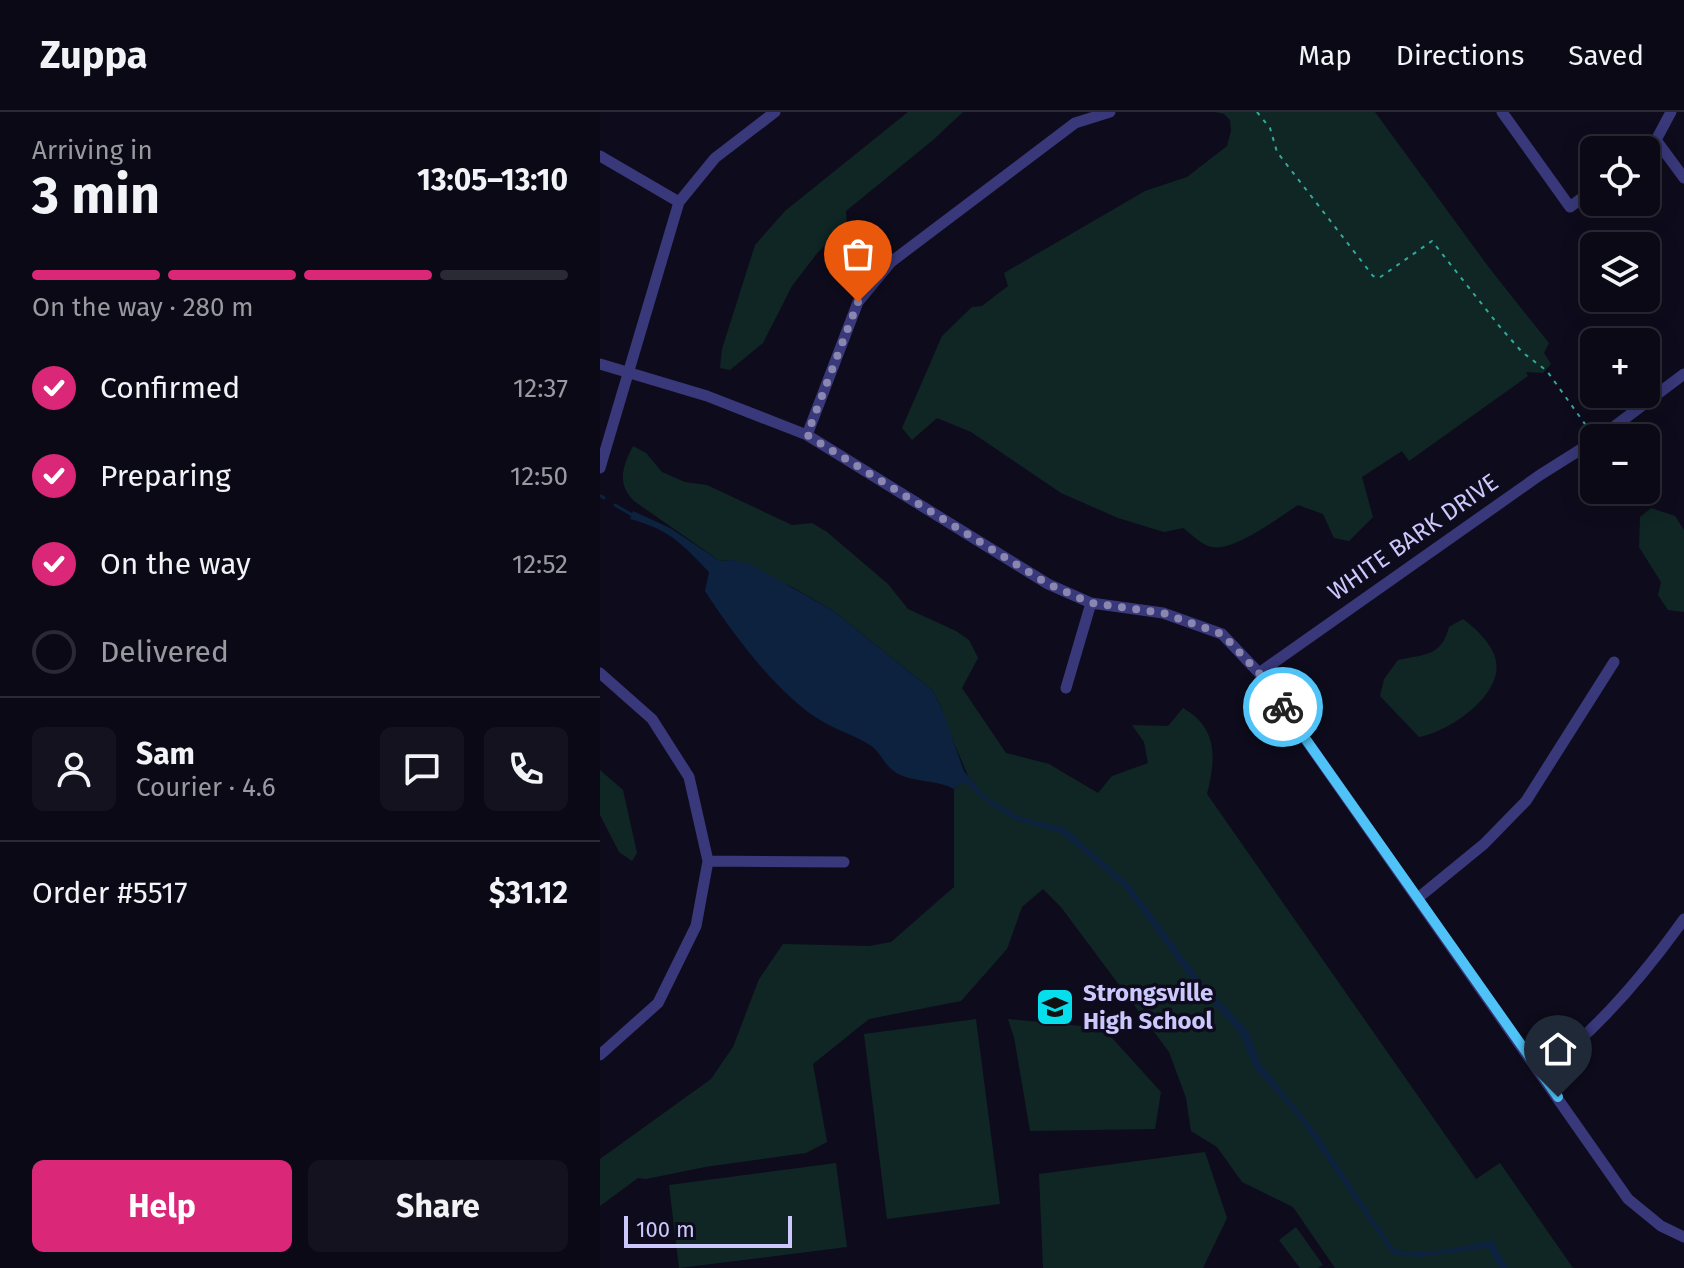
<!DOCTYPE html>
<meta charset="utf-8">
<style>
:root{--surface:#0a0915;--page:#13121e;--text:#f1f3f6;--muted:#999aa0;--line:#2a2a34;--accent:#db2777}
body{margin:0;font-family:"Fira Sans",sans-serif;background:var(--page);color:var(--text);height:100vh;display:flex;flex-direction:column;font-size:30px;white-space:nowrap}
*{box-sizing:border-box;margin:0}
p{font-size:26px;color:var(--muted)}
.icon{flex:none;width:44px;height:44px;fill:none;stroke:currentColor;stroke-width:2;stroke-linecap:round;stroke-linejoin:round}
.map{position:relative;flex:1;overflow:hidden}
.details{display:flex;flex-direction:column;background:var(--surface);width:600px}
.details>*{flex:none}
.tools{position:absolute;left:980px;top:24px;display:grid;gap:16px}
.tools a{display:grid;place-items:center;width:80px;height:80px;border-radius:12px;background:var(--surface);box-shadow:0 4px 20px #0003,0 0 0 2px var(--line);font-size:40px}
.scale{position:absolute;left:24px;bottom:20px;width:168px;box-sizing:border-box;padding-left:8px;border:4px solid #ccc8fe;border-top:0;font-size:22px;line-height:28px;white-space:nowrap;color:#ccc8fe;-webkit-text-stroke:6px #0e0c1c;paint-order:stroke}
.pin{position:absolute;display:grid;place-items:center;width:68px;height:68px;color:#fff;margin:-82px -34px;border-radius:50% 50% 50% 0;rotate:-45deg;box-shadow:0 0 8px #0007}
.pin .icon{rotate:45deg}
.courier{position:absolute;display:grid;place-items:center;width:80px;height:80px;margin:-40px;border:6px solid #4fc3f7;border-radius:50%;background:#fff;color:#222;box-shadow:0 2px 10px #0007}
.summary em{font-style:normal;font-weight:700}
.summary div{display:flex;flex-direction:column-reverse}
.summary{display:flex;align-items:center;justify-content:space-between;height:136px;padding:0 32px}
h1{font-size:52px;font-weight:700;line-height:60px}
.bar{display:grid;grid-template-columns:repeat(4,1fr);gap:12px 8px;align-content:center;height:96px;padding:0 32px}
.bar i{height:10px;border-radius:6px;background:var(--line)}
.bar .current{background:var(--accent)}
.bar p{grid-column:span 4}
.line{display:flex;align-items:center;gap:20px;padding:0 32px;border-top:2px solid var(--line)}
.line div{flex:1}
.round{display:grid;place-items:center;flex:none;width:84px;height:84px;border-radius:12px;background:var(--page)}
ol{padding:0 32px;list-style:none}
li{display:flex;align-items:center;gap:24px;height:88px}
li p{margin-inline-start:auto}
li .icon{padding:8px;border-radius:50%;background:var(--accent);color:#fff;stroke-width:4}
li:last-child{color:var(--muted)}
li i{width:44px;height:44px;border:4px solid var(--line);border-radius:50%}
.button{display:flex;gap:16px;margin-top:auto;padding:16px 32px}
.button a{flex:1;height:92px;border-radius:12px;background:var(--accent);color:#fff;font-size:32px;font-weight:700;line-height:92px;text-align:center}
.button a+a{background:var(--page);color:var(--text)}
header{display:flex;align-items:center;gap:48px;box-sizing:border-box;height:112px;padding:0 40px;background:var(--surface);border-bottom:2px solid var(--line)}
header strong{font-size:38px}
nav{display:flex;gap:44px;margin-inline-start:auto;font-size:28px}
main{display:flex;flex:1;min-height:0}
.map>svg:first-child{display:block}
</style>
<header>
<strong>Zuppa</strong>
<nav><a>Map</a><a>Directions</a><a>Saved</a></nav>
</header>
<main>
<section class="details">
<div class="summary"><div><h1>3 min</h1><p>Arriving in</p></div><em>13:05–13:10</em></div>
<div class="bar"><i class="current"></i><i class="current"></i><i class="current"></i><i></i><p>On the way · 280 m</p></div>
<ol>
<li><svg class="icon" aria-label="check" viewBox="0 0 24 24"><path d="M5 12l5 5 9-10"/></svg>Confirmed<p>12:37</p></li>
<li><svg class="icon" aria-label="check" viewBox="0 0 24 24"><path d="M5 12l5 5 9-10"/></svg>Preparing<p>12:50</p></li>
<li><svg class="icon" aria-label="check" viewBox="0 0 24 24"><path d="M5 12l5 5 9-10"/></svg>On the way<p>12:52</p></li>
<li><i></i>Delivered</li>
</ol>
<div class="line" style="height:144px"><a class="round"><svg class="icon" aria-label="person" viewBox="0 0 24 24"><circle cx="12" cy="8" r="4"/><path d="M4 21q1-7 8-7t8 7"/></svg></a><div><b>Sam</b><p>Courier · 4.6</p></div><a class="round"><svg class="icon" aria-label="chat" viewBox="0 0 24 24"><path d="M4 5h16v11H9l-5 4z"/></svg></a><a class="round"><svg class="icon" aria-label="phone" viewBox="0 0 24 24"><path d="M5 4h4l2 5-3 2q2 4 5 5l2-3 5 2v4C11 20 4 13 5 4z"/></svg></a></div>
<div class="line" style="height:104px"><div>Order #5517</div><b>$31.12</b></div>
<div class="button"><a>Help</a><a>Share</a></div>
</section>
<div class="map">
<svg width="1084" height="1156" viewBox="0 0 1084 1156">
<rect width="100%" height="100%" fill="#0e0c1c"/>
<path fill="#0f2624" d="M308,0H363L333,28L246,99L247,113L218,140L192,174L163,231L130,258L120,256L122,237L155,133L185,99Z
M615,0H775L890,157L949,231L944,241L951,252L943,261L926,260L928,264L809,349L802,339L762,365L773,405L749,429L734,426L723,402L698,393C679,405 630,443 608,434C600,431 590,421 583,416L564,420L518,406L461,381L371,320L337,306L312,328L302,316L342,224L372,195L382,194L408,174L404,161L545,79L587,65L627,34L631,19L630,8L624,2Z
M33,334L46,341L62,360L85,370L107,373L192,413L212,411L227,420L288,472L308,497L356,519L369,528L378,546L362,576L406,641L449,652L498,681L512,664L548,651L544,630L532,613L568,614L583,596C618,616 616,646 607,682L876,1067L900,1051L973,1156H735L693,1095L642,1070L617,1035L591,1019L586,986L569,940L461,795L443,777L422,795L407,837L361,889L269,907L213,952L227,1030L206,1041L105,1055L46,1067L38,1066L0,1094V1047L111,967L133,935L159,867L183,832L269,834L291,830L354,775V677L369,666L348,617L341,595L332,578L232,498L192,475L132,448L120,449L34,389C16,371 23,354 33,334Z
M1051,396L1075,404L1084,418V500L1068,498L1058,483L1061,470L1039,435L1040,405Z
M863,507C874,515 887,527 893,540C912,578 850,620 819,625L780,584L784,567L798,548C825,542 841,545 849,515Z
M0,658L23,678L37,741L32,749L19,740L0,703Z
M376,907L400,1092L287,1107L264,922Z
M408,907L503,916L561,980L555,1017L430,1019L414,925Z
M605,1040L627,1106L603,1156H443L439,1062Z
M236,1051L247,1135L79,1156L69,1073Z
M696,1115L723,1153L718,1156H700L679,1128Z"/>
<path fill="#0c223f" d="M33,399L70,416L120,449L132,448L152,453L232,498L332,578L341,595L364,659L384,683L418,704L465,716L530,773L601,869L649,920L660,951L718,1023L793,1136C818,1147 866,1133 893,1128L908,1156H899L888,1136L818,1145L792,1142L698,1005L656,958L638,919L593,870L524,775L461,721L413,707L384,688L364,670L354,677C336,667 312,671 295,660C284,653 280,639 270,633C254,623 236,618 220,608C178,583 132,521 105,479L109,460C81,431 70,418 30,407Z"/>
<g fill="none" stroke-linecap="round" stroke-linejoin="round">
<path stroke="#0c223f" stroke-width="3" d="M1,384L4,386
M15,393L34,404"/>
<path stroke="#2faa9d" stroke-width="2" stroke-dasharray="4 6" stroke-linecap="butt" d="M657,0L670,16L677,40L773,164L779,166L832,129L900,215L922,240L947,259L990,319"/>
<path stroke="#38387a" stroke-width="11" d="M902,0L970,95L994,77
M1056,28L1084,66
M1044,38L1056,28L1071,0
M0,44L79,90
M0,252L107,284L207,323L448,472L491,491L563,501L622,522L659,561L1028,1087L1061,1114L1084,1125
M207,323L258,190L291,150L475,11L510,0
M999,326L1084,262
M0,356L79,90L115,46L175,0
M0,561L52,607L89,665L108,749L96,814L58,891L0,943
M659,561L940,363L994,329
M466,576L491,491
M108,749L244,750
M818,786L884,732L926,689L1014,550
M941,960C997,919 1044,863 1084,807"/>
</g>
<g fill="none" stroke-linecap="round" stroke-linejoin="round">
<path stroke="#8a86af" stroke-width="8" stroke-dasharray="0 14.4" d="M258,190L207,323L448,472L491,491L563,501L622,522L659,561L683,595"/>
<path stroke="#4fc3f7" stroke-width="10" d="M683,595L958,985"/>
</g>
<defs>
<symbol id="school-square" viewBox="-11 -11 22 22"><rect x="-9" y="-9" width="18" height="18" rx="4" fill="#06deec" stroke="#0e0c1c"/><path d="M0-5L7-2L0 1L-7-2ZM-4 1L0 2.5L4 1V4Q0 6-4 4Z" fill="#111"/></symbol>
</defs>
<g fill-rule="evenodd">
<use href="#school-square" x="433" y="873" width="44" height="44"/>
</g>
<g text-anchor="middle" stroke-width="7" stroke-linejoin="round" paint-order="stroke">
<g font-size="24" fill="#ccc8fe" stroke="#0e0c1c">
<text transform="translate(813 425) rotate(-35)" y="8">WHITE BARK DRIVE</text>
</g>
<g font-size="24" font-weight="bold" fill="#ccc8fe" stroke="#0e0c1c" text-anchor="start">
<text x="483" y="889">Strongsville<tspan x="483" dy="28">High School</tspan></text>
</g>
</g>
</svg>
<div class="tools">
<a><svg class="icon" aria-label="locate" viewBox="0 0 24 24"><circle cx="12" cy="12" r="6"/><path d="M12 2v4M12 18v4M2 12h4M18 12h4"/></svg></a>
<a><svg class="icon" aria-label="layers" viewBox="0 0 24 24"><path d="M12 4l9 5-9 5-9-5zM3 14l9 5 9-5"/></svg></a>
<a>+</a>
<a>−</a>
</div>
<div class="scale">100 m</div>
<div class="pin" style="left:258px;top:190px;background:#ea580c"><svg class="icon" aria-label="bag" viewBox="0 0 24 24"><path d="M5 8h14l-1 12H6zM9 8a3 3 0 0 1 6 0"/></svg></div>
<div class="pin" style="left:958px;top:985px;background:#1f2937"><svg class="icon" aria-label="home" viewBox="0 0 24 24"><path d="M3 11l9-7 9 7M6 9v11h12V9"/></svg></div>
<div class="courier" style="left:683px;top:595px"><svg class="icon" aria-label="bike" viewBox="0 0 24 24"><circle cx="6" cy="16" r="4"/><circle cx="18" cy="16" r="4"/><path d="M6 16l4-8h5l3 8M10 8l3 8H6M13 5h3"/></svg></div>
</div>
</main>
